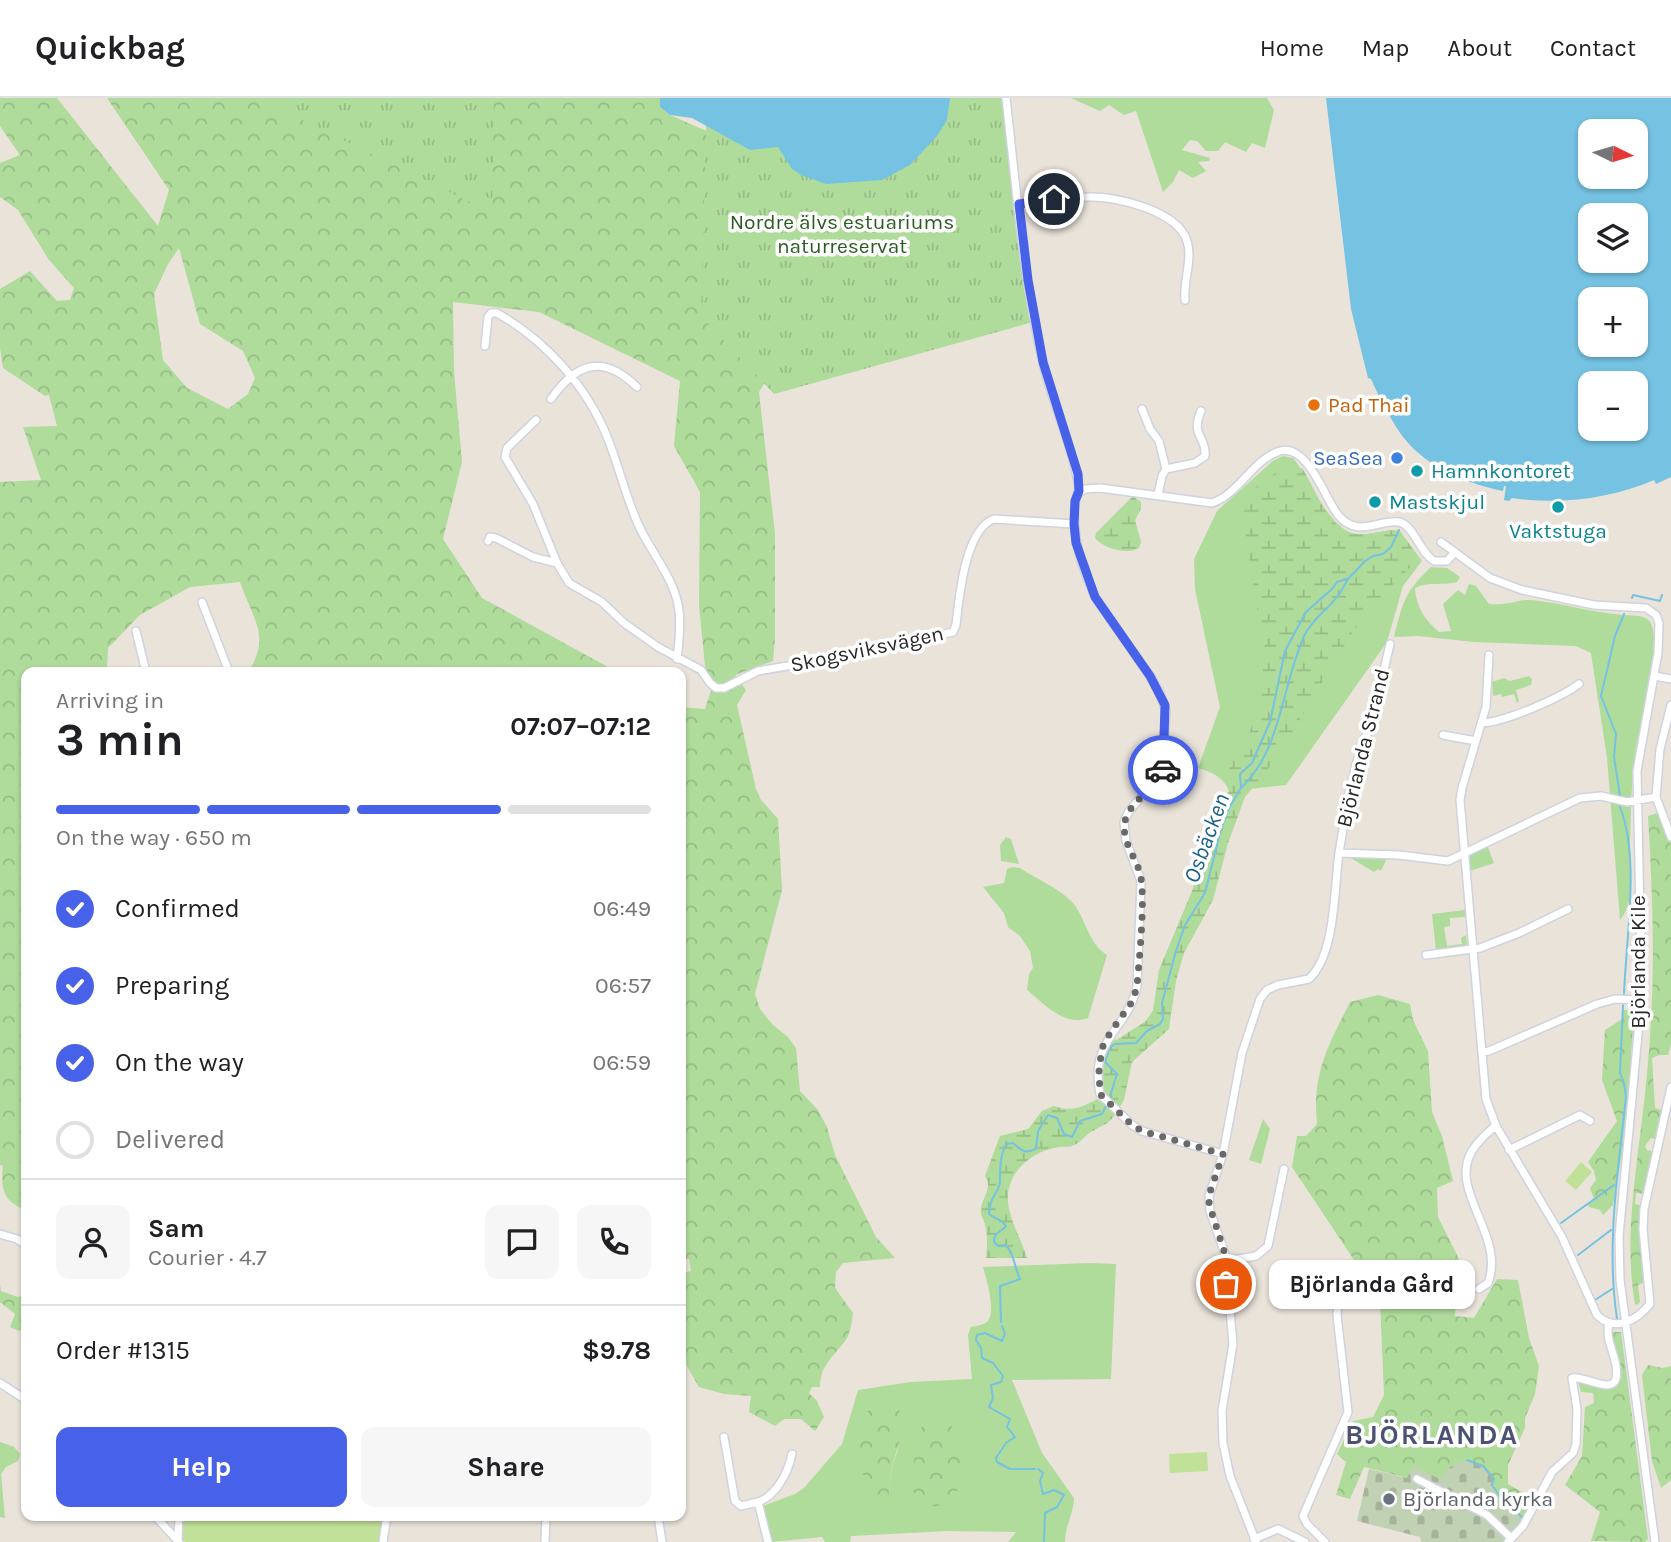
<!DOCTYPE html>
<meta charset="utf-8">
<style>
:root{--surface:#fff;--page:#f6f6f6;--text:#202124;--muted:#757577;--line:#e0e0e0;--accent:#4761e8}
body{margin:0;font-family:Karla,sans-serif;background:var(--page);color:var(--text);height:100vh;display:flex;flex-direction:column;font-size:26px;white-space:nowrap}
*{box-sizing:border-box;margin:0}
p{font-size:23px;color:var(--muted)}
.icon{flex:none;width:38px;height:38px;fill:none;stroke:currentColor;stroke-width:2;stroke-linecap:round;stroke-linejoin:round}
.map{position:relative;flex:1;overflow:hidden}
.side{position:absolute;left:21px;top:569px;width:665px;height:854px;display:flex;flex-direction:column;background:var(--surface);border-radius:14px;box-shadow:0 2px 5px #0004}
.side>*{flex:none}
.needle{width:46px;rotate:95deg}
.controls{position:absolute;left:1578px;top:21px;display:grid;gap:14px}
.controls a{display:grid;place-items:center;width:70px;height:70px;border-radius:14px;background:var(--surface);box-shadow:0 2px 5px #0004;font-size:35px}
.pin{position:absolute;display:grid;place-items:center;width:60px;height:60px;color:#fff;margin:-30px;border:4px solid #fff;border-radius:50%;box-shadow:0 2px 7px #0007}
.courier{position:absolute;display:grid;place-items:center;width:70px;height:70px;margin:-35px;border:5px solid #4761e8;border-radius:50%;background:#fff;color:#222;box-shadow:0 2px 9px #0007}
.bubble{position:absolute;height:49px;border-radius:14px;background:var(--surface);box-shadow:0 2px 5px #0004;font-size:23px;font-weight:700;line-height:49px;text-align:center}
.head em{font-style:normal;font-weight:700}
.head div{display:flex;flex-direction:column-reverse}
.head{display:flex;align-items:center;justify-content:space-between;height:119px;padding:0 35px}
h1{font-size:46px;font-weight:700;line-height:52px}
.bar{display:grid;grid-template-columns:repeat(4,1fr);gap:10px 7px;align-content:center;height:84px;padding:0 35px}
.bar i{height:9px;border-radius:5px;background:var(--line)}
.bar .on{background:var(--accent)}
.bar p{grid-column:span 4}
.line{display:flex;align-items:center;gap:18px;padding:0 35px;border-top:2px solid var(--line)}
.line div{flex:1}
.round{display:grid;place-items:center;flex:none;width:74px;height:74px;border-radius:14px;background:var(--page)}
ol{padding:0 35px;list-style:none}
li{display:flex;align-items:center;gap:21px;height:77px}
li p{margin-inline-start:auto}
li .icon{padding:7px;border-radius:50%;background:var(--accent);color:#fff;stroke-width:4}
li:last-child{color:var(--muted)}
li i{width:38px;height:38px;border:4px solid var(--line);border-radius:50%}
.cta{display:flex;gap:14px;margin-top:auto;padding:14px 35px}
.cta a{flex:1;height:80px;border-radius:14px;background:var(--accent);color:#fff;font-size:28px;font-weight:700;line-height:80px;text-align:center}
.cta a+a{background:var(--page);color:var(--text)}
header{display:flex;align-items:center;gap:42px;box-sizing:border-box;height:98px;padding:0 35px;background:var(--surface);border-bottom:2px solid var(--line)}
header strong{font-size:33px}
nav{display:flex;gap:38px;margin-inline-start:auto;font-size:24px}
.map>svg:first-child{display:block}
</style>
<header>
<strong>Quickbag</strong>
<nav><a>Home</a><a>Map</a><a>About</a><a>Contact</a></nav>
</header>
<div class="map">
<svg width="1671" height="1444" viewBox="0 0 1671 1444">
<defs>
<pattern id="forest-crowns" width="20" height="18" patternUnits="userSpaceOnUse" patternTransform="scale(1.75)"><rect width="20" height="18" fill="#afdb9b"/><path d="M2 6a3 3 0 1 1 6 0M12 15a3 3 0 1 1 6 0" fill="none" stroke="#97bc86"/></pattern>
<pattern id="wetland-marsh" width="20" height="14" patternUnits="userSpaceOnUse" patternTransform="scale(1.75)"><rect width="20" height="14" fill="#afdb9b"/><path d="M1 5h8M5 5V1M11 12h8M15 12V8" fill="none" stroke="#97bc86"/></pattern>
<pattern id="cemetery-stones" width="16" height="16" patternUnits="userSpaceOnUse" patternTransform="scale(1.75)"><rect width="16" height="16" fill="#c1d1b3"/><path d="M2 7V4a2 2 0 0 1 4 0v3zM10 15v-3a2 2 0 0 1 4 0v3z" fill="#a6b39a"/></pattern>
<pattern id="park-tufts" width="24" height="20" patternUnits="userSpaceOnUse" patternTransform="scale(1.75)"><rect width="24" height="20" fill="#afdb9b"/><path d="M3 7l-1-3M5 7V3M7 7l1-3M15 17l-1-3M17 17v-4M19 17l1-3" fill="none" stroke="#97bc86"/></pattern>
</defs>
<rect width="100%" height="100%" fill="#e9e3da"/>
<path fill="#afdb9b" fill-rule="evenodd" d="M1071,0H1267L1274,12L1265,50L1252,45L1246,54L1225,44L1218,53H1206L1197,43L1190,42L1182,52L1210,60L1209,63L1198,64L1206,73L1193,80L1179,72L1173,84L1163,94L1136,13L1124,17L1109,7L1100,13Z
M1283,358L1293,360C1310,381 1328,430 1355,436C1370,438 1384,431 1399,432L1422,463L1403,488L1387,544L1286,687L1229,693C1224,679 1211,674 1198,670L1220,609L1195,491L1194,461L1217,413L1274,362Z
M1431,469L1447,470L1460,479L1457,484C1443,488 1427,483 1415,490C1416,509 1425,522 1439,534L1451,533L1443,506L1458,492L1465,497L1469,486L1476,488L1489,506C1507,508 1517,501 1531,502C1562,505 1593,515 1625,517C1634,518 1644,516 1650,524C1664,543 1636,637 1634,665C1631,691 1631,718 1630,744C1630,768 1637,801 1620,822L1607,660L1591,555L1576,548L1474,544L1418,538L1394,539C1403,504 1404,495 1431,469Z
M1529,578L1532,581L1531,587L1516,592L1519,603L1517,605L1514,596L1502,599L1501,596L1493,598L1492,584L1504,580L1510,583Z
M1006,739L1011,741L1019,766L1001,763L1000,747Z
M1487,747L1494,765L1470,773L1468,762L1471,756Z
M1349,759L1353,758L1387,760L1381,773L1378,771L1374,774Z
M1013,769L1020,770C1036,781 1057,789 1071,803C1087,820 1087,845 1107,857L1088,920C1064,929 1045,906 1027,892L1029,876L1033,870L1030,853L1020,838L1008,829L1004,815L983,789L1004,785L1007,771Z
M1465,812V819L1450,820V828L1444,829L1447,848L1462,846L1461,840L1466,837L1467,846L1464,851L1436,853L1432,816Z
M1263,1021L1270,1031L1261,1066L1249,1062Z
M1091,1165L1116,1166L1111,1281L1012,1282L1042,1355L1074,1400C1074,1415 1065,1428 1065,1444H1008L1016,1434L948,1433L851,1438L850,1444H825L822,1439L770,1444L763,1408L795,1396L804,1390L835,1354L842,1346L858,1292L911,1284L972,1281L968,1237L971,1229C976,1228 983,1227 987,1224C997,1215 986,1180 983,1169ZM869,1311L898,1351L892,1369L889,1395L865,1393V1380L853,1353Z
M0,1344L14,1349L20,1356L18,1363L6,1369L1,1376L5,1420L0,1419Z"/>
<path fill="url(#forest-crowns)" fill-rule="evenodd" d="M0,0H57L158,128L169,92L107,0H660V9L670,17L750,52L784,254L759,294L775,436V539L773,563L735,577L746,592L737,607L756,691L761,702L778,721L782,792L755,896L760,911L773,927L788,939L796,950L800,993L818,1012L827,1029L835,1057L876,1139L895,1160L843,1165L836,1174L835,1190L853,1215C852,1222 851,1231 848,1238C838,1256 820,1264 820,1289H812L809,1295L817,1303L824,1319L815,1333L801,1321H784L775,1328L749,1314L751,1298L724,1296L699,1289L684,1263L681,1252V1175L691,1173L689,1161H681V609L705,611L713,586L705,568L699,507L700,394L674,348L680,283L539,214L453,204L454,274L462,364L443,441L482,500L617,574H248C272,538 252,520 240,484L190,489L140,517L108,550L107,570L109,574H26V1112C4,1104 0,1091 3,1068L0,1067V384L41,382L23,329L57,328L49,297L45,298L3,270L0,250V191L30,173L57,203L70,202L74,190L49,162L18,112L0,99V65L20,57L0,28ZM179,150L200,226L243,253L255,280L248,296L228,311L187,290L163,262L154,196L168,166Z
M1658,715L1671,743V946L1668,957H1659L1652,960L1655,1010L1664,1013L1658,1042L1651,1040L1645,1048L1647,1052L1654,1054L1645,1096L1636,1095L1635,1106L1643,1108L1645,1184L1638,1187L1640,1204L1637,1207L1635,1206C1626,1153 1632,1106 1638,1053C1644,1009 1649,964 1651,920C1655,853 1652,785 1648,718Z
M1378,897L1410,906L1413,922L1428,953L1432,1014L1442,1038L1453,1083L1437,1090L1438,1119L1459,1161L1455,1218L1474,1220L1497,1181L1518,1182L1529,1240L1539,1268L1535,1296L1525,1320V1330L1508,1367V1386L1532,1400L1530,1411L1524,1422C1509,1408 1493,1396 1490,1375L1477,1366L1440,1381L1414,1369L1408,1380L1364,1369L1350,1401L1336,1397L1346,1364L1337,1356L1353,1323L1373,1319L1384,1297L1380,1201L1292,1069L1297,1038H1306L1317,1026C1312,975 1328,948 1350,904Z
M1623,912H1631L1634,915L1626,1033L1613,1107L1603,1117L1600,1112L1589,1109L1588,1106L1594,1101L1590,1090L1596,1082L1594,1073L1588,1064L1617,1023L1602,982L1605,932L1622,921Z
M0,1186L1,1193L18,1199L26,1197V1230L19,1233L10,1229L15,1216L0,1204Z
M1611,1234H1621L1648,1441L1645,1444L1591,1443L1600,1414L1565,1387L1582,1358L1585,1309L1594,1305L1593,1295L1581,1294L1578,1283L1602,1290L1612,1289L1617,1257Z
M1648,1267L1663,1270L1671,1268V1382L1661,1390L1652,1363L1642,1277Z
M881,1303C917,1305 897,1348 892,1369C890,1381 891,1392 886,1403L871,1404L865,1400V1380L854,1360L853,1353C859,1338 863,1307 881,1303Z
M929,1319C936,1321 944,1322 950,1327C955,1331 958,1339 961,1346C969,1371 963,1401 935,1409L921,1403L910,1390C914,1373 915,1328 929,1319Z"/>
<path fill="url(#wetland-marsh)" d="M1287,370H1302C1316,391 1327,431 1355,436C1371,438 1384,431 1399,432L1414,453L1415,464L1376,504L1352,535L1285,646L1265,675L1245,699L1228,745L1213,802L1184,855L1176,883L1169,931L1132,964L1124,1002L1119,1010L1103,996V961L1110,943L1118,941L1146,923L1153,912L1159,872L1192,793L1217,715L1229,693L1227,678L1233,661L1248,639L1261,601L1265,542L1257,511L1242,413L1255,390L1272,377Z
M1133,398L1141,404V411L1135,422L1141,444L1139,450C1128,457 1104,451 1095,440L1096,435Z
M1097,1001L1116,1015C1109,1027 1102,1027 1091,1034C1085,1037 1082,1044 1074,1047C1069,1050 1064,1048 1059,1049C1032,1053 1006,1074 1008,1103C1009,1122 1022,1142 1027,1160H986C987,1150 988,1137 985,1126C983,1120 980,1117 981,1110C983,1098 993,1090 985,1078L1000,1038L1028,1031L1042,1013L1054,1008C1071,1014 1081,1010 1097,1001Z"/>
<path fill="url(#cemetery-stones)" d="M1468,1363C1479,1366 1487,1370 1493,1380L1492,1387L1500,1399L1524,1422L1507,1444H1421L1420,1439L1357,1423L1369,1371L1407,1380L1413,1368L1440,1381C1446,1370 1455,1364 1468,1363Z"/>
<path fill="url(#park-tufts)" d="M257,0H494L492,115Z
M707,0H1004L1033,224L774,296L701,218Z"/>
<path fill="#c0e197" d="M1581,1064L1592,1074L1576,1092L1565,1083Z
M1207,1354L1208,1373L1170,1375L1169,1356Z
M183,1418H383L379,1444H185L181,1439Z"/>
<path fill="#75c2e2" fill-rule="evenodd" d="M660,0H950L947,22L937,38L910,67L882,82L826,86L801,77L792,71L778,49L750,52L692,20L670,17L660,9Z
M1326,0H1671V379L1656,386L1654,382C1610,401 1559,407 1512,400L1509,403L1504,402L1506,388H1504L1503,393C1472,387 1432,371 1410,347C1395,331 1380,301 1371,281L1368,280L1351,211ZM1636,33V79H1591V33ZM1636,117V163H1591V117ZM1591,201H1636V247H1591ZM1636,285V331H1591V285Z"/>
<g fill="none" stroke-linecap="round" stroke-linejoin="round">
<path stroke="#75c2e2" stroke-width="2" d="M1632,500L1633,497L1660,503L1662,497
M1242,689C1282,651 1282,585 1305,536C1313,521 1327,512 1337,499C1342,493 1344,487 1348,481
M1620,698L1614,659L1616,636L1601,598L1615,538L1624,516
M1620,709C1640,759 1626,841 1624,896
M1109,1001L1117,976L1105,964L1110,949L1115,946L1136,945L1147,933L1160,926L1163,921L1162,905L1176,853L1185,827L1205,795L1221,731L1229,710L1241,690L1240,676L1252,665L1270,624L1285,553L1306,514L1332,491L1337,484L1349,480L1365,463L1373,458L1383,456L1391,449L1399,432
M1561,1125L1614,1087
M1002,1132L1006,1128C1002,1121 995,1121 989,1116C989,1099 999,1095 1000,1084C1000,1071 1000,1058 1006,1046L1013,1045C1022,1053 1025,1056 1036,1051L1038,1033L1048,1017L1057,1020L1064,1036L1072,1039L1080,1023L1102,1016L1106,1008
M1000,1133L995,1137L994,1144L998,1148L1006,1147C1015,1157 1014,1169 1020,1181L1000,1188L1001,1224
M1578,1157L1611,1132
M1595,1202L1612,1191
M1617,1221C1606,1147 1618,1073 1626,999L1624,985L1620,975L1623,907
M1002,1228L1005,1236L1002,1243L985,1235L977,1237L976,1242L981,1250L982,1260L993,1265L1003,1278L1001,1284L991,1287L993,1300L989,1309L1010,1321L1007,1329L1015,1339L1006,1345L996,1360L997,1364L1010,1371H1035
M1467,1362L1483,1368L1494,1381L1492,1387L1502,1401L1524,1421
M1038,1371L1043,1375L1040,1383L1043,1396L1054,1392L1064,1397L1057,1409L1045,1415L1044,1444"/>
<defs>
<path id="minor" d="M1006,0C1016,88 1023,178 1043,265C1053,309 1074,348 1079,393
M1019,106C1042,103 1065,99 1089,99C1116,98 1178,113 1187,143C1193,161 1183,183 1185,202
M485,248L488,219L491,215H497C546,243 587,288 608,341C619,369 626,399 638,426C651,455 676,482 679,513C681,529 679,545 677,561
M551,301C577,264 603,256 637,289
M1142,311L1150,331L1159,343L1166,371
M536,322L507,350L505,359L533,406L557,465L569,485L602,504L624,525L658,549L701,572L710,585L716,590H724L758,573L876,553L953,534L956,527C959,500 965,431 994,421L1074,426
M1158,397L1162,378L1166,371L1195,365L1205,358C1207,339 1190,338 1201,313
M488,443L490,439L496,440L533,459L557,465
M1441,444L1490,480L1522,492L1594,507L1646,510L1656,517L1659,525L1658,555L1637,673L1641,866L1639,925L1619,1138L1620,1182L1655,1444
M202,504L229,574
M136,533L146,574
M1489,557L1486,609L1462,690L1460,702L1486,1001L1496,1028L1562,1139L1597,1217C1615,1235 1637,1222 1650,1206L1643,1131L1644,1111L1671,989
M1654,578L1671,581
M1482,625C1505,624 1560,600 1579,586
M1443,637L1476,643
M1656,699L1671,739
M1339,755L1349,695L1362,644L1372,628L1373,606L1379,593L1390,546
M1426,857L1480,850L1519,835L1568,811
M1482,954L1489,953L1597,906L1615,901L1640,902
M1509,1052L1580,1017L1590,1023
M1223,1056L1142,1033L1132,1027L1100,996C1089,940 1127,933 1137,889L1141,783L1126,743L1124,724L1129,713L1162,675L1166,613L1159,593L1150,578L1095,499C1081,467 1069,432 1077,396L1085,391L1100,390L1212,405C1239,396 1253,361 1280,353C1307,345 1325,400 1338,417C1358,441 1378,421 1399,424C1414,427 1420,455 1434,463H1447L1455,454
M0,1136L17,1141L26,1147
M1226,1163L1256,1158L1268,1148L1284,1071
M1479,1191L1488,1185C1507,1135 1442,1089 1476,1047C1482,1040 1488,1033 1496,1028
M0,1285L26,1302
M724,1339L735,1403L741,1408L758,1404L768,1444
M1417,1381L1487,1417L1511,1440
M758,1404C776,1398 788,1375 792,1356
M155,1418L179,1444
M658,1418L662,1444
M1254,1441L1278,1431L1305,1444
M178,1442L179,1418
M383,1444L387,1418
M545,1444L546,1418
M1256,1444L1230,1378L1223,1345L1222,1313L1233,1246L1225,1156L1210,1113L1209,1098L1223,1056L1242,955L1260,901L1267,892L1278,887L1309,881C1336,856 1334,790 1339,755L1399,757L1448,763L1580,700L1601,698L1627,704L1656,699L1660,651L1671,607
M1325,1444L1307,1426L1303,1418L1348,1314L1337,1217L1338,1199
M1508,1444L1523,1428L1552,1374L1573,1355L1576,1346L1577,1311L1572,1280C1585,1276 1622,1305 1616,1268C1614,1254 1605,1240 1609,1225"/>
</defs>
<use href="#minor" stroke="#cfd2df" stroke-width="10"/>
<use href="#minor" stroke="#fff" stroke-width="7"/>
</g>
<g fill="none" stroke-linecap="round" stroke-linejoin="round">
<path stroke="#6b6966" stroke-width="7" stroke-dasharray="0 12.6" d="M1163,672C1156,692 1130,702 1125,723C1121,742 1135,758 1140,775C1146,800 1139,861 1137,889L1132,904L1110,935L1102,950L1099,972L1100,996L1132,1027L1142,1033L1223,1056L1210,1094L1209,1106L1225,1156L1226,1186"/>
<path stroke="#4761e8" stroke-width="9" d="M1054,101L1019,106L1028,182L1043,264L1078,376L1079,393L1075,403L1074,426L1076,445L1095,499L1150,578L1165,607L1163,672"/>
</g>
<circle fill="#e8710a" stroke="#fff" stroke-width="2.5" cx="1314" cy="307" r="7"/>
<circle fill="#3f7fe0" stroke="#fff" stroke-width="2.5" cx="1397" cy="360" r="7"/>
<g fill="#0f9aa8" stroke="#fff" stroke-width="2.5">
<circle cx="1417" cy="373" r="7"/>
<circle cx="1375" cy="404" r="7"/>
<circle cx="1558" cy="409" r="7"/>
</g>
<circle fill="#6b7280" stroke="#fff" stroke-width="2.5" cx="1389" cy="1401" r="7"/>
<g text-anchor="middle" stroke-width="7" stroke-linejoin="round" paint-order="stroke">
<g font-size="21" fill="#2a5c1f" stroke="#fff">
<text x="842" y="131">Nordre älvs estuariums<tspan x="842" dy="24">naturreservat</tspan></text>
</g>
<g font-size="21" fill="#c56008" stroke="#fff" text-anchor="start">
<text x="1328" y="314">Pad Thai</text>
</g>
<g font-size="21" fill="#366cbe" stroke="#fff" text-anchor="end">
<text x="1383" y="367">SeaSea</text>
</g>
<g font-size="21" fill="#0d838f" stroke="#fff" text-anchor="start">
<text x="1431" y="380">Hamnkontoret</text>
<text x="1389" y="411">Mastskjul</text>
<text x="1558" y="440" text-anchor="middle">Vaktstuga</text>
</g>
<g font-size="21" fill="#272727" stroke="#fff">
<text transform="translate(867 551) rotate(-12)" y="7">Skogsviksvägen</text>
<text transform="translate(1363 650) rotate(-76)" y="7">Björlanda Strand</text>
<text transform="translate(1638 864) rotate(-90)" y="7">Björlanda Kile</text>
</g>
<g font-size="21" fill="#5b616d" stroke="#fff" text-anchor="start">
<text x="1403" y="1408">Björlanda kyrka</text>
</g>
<g font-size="23" font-style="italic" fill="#196089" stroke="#fff">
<text transform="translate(1206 740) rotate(-70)" y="8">Osbäcken</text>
</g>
<g font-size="28" font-weight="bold" letter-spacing="2" fill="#4c5273" stroke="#fff">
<text x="1432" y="1346">BJÖRLANDA</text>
</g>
</g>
</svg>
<div class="controls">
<a><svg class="needle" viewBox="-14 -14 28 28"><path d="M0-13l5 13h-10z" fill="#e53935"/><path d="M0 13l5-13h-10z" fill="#757577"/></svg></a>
<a><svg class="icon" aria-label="layers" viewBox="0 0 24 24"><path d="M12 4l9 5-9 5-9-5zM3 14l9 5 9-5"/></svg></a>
<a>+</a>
<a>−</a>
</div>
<div class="pin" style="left:1226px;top:1186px;background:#ea580c"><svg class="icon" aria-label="bag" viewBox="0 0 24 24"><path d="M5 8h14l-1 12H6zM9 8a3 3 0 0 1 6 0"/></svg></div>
<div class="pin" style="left:1054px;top:101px;background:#1f2937"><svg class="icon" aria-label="home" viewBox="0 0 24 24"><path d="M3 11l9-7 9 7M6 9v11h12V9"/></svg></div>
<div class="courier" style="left:1163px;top:672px"><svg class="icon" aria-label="car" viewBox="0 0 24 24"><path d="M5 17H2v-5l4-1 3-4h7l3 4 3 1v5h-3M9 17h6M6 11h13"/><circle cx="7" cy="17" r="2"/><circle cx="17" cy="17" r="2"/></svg></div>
<div class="bubble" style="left:1269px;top:1162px;width:206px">Björlanda Gård</div>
<section class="side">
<div class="head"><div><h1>3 min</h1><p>Arriving in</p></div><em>07:07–07:12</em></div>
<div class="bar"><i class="on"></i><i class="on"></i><i class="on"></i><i></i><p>On the way · 650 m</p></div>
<ol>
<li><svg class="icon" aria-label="check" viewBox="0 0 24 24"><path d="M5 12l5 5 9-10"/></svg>Confirmed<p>06:49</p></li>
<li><svg class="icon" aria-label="check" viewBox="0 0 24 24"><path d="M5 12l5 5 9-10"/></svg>Preparing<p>06:57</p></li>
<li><svg class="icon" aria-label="check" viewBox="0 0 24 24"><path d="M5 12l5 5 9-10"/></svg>On the way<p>06:59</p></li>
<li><i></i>Delivered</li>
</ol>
<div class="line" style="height:126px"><a class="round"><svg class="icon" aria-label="person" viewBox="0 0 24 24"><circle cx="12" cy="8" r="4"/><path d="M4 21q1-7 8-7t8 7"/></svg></a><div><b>Sam</b><p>Courier · 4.7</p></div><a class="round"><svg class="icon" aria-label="chat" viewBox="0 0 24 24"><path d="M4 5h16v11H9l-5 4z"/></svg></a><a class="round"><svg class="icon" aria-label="phone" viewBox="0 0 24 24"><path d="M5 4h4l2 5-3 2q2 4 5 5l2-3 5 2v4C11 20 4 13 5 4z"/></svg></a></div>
<div class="line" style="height:91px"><div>Order #1315</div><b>$9.78</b></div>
<div class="cta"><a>Help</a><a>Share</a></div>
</section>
</div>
